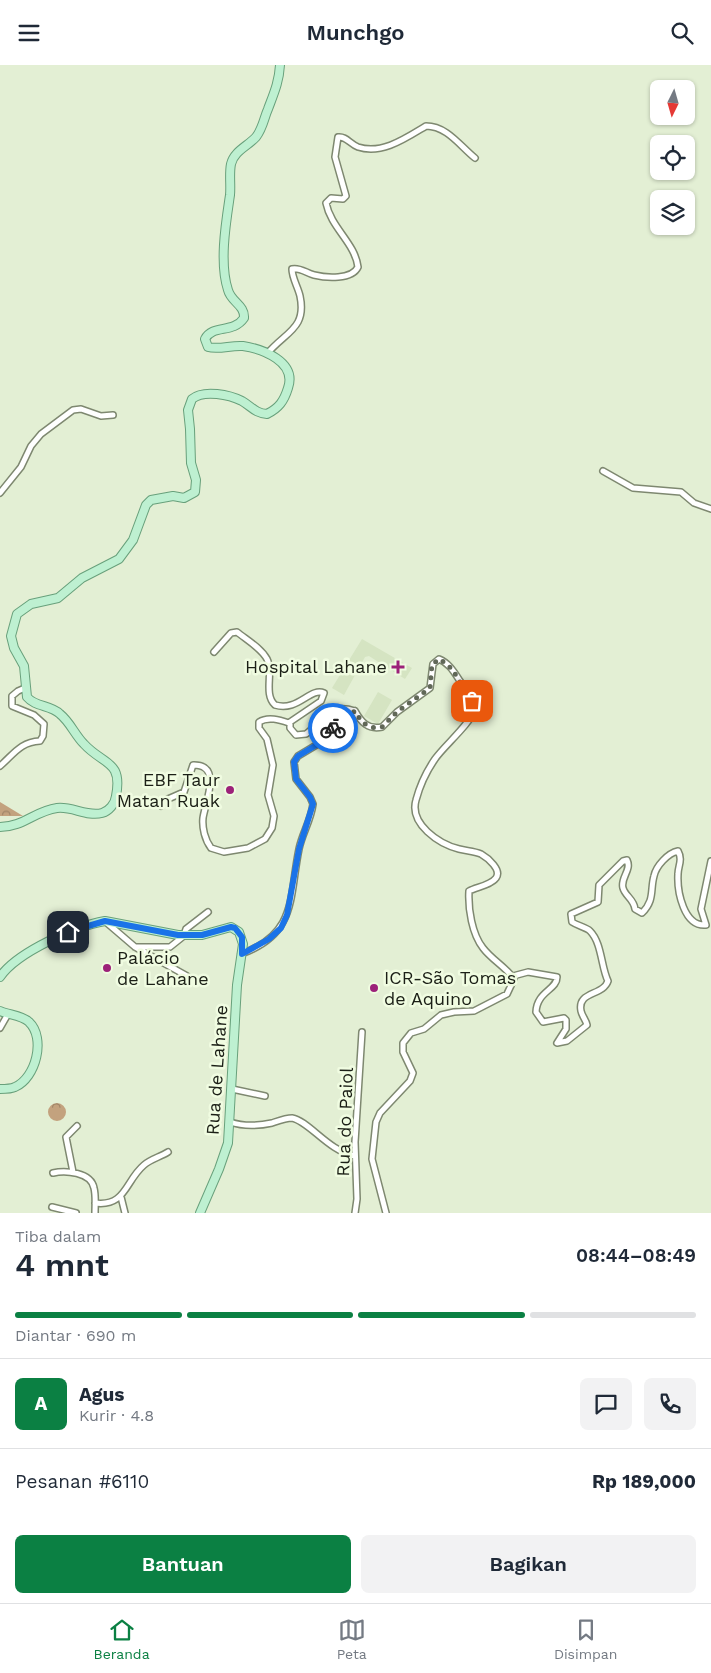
<!DOCTYPE html>
<html lang="id">
<meta charset="utf-8">
<style>
:root{--surface:#fff;--page:#f2f2f3;--text:#1f2937;--muted:#747a83;--line:#e0e1e3;--accent:#0b8043}
body{margin:0;font-family:"Work Sans",sans-serif;background:var(--page);color:var(--text);height:100vh;display:flex;flex-direction:column;font-size:19px;white-space:nowrap}
*{box-sizing:border-box;margin:0}
p{font-size:16px;color:var(--muted)}
.icon{flex:none;width:28px;height:28px;fill:none;stroke:currentColor;stroke-width:2;stroke-linecap:round;stroke-linejoin:round}
.map{position:relative;height:1148px;overflow:hidden}
.side{display:flex;flex-direction:column;background:var(--surface);flex:1}
.side>*{flex:none}
.needle{width:32px;rotate:185deg}
.buttons{position:absolute;left:650px;top:15px;display:grid;gap:10px}
.buttons a{display:grid;place-items:center;width:45px;height:45px;border-radius:8px;background:var(--surface);box-shadow:0 1px 4px #0004;font-size:25px}
.pin{position:absolute;display:grid;place-items:center;width:42px;height:42px;color:#fff;margin:-21px;border-radius:10px;box-shadow:0 2px 8px #0006}
.courier{position:absolute;display:grid;place-items:center;width:50px;height:50px;margin:-25px;border:4px solid #1a73e8;border-radius:50%;background:#fff;color:#222;box-shadow:0 1px 6px #0007}
.summary em{font-style:normal;font-weight:600}
.summary div{display:flex;flex-direction:column-reverse}
.summary{display:flex;align-items:center;justify-content:space-between;height:85px;padding:0 15px}
h1{font-size:32px;font-weight:600;line-height:38px}
.bar{display:grid;grid-template-columns:repeat(4,1fr);gap:8px 5px;align-content:center;height:60px;padding:0 15px}
.bar i{height:6px;border-radius:4px;background:var(--line)}
.bar .active{background:var(--accent)}
.bar p{grid-column:span 4}
.line{display:flex;align-items:center;gap:12px;padding:0 15px;border-top:1px solid var(--line)}
.line div{flex:1}
.round{display:grid;place-items:center;flex:none;width:52px;height:52px;border-radius:8px;background:var(--page)}
.primary-button{display:flex;gap:10px;margin-top:auto;padding:10px 15px}
.primary-button a{flex:1;height:58px;border-radius:8px;background:var(--accent);color:#fff;font-size:20px;font-weight:600;line-height:58px;text-align:center}
.primary-button a+a{background:var(--page);color:var(--text)}
header{display:flex;justify-content:space-between;align-items:center;height:65px;padding:0 15px;background:var(--surface);font-size:22px;font-weight:600}
.menu{display:flex;justify-content:space-around;align-items:center;height:70px;border-top:1px solid var(--line);background:var(--surface);font-size:14px;color:var(--muted)}
.menu a{display:grid;justify-items:center;gap:2px}
.menu .active{color:var(--accent)}
.map>svg:first-child{display:block}
</style>
<header><svg class="icon" aria-label="menu" viewBox="0 0 24 24"><path d="M4 6h16M4 12h16M4 18h16"/></svg>Munchgo<svg class="icon" aria-label="search" viewBox="0 0 24 24"><circle cx="10" cy="10" r="6"/><path d="M15 15l6 6"/></svg></header>
<div class="map">
<svg width="711" height="1148" viewBox="0 0 711 1148">
<defs>
<pattern id="forest-crowns" width="20" height="18" patternUnits="userSpaceOnUse" patternTransform="scale(1.25)"><rect width="20" height="18" fill="#c3a27e"/><path d="M2 6a3 3 0 1 1 6 0M12 15a3 3 0 1 1 6 0" fill="none" stroke="#9e8366"/></pattern>
</defs>
<rect width="100%" height="100%" fill="#e3efd4"/>
<path fill="#d5e4c2" d="M362,574L412,603L405,614L369,591L365,592L344,630L332,623Z
M378,627L392,635L378,659L364,651Z"/>
<path fill="url(#forest-crowns)" d="M0,737L23,751H0Z
M48 1047a9 9 0 1 1 18 0a9 9 0 1 1-18 0Z"/>
<g fill="none" stroke-linecap="round" stroke-linejoin="round">
<defs>
<path id="minor" d="M267,289C285,267 307,264 300,231C298,222 292,213 292,204C300,202 306,208 314,210C326,213 352,215 358,202C355,178 331,163 326,138L331,133L343,134L346,131L335,92L338,72C346,71 350,79 358,82C382,90 406,73 426,61C447,61 460,81 475,93
M603,406L633,423L681,427L694,438L711,444
M0,428L21,402L31,381L41,369L73,345L81,344L101,351L113,350
M214,587L231,568L237,567C247,575 261,583 267,594C274,607 263,629 275,640C298,647 310,622 324,628L321,636L290,657V663L296,670L306,669C323,656 328,637 355,646
M355,646C361,657 368,665 382,662L397,647L430,623L433,599L439,594C449,598 454,607 460,616C465,625 475,636 473,647C471,658 443,682 435,694C426,707 420,720 416,735C409,759 439,779 459,784C467,786 474,786 481,789C488,793 502,805 496,813C491,820 477,822 469,826C468,844 472,869 483,883C492,895 506,902 514,914L507,929L474,946L454,947L441,950L424,964L411,968L403,978V987L413,1008L410,1016L380,1048L376,1057L372,1094L386,1148
M0,701C14,689 20,677 40,676L43,671L44,659L34,650L12,641V631L18,626L25,623
M161,741L168,734L184,727L193,700C223,699 205,738 203,753C202,763 205,775 211,783L224,787L248,783L265,774L272,763L274,751L268,730L273,700L267,674L259,663V657C268,651 280,655 289,658
M107,858L135,882L187,911
M184,870L186,864L208,847
M135,882H170L185,870
M241,889C297,869 289,833 299,784C302,769 311,755 313,739L310,732L296,714L294,697L298,691L323,676L339,655L355,646
M513,911L528,907L557,912C557,925 537,926 536,947L543,957L564,953L566,955V964L557,978L567,976L587,960C586,955 582,951 581,946C577,926 603,931 608,916C601,902 602,878 590,866C586,862 578,861 572,857L571,849L598,837L599,820L623,796L627,795C632,805 620,813 623,823C625,831 634,834 635,844L642,848C655,835 650,825 654,811C656,801 668,788 678,786C683,795 678,801 678,809C677,827 684,862 706,860L701,844L711,796
M0,963L8,949
M232,1024L265,1031
M230,1057C245,1062 258,1061 272,1058C278,1056 286,1053 292,1053C309,1056 328,1086 355,1091
M73,1107L66,1072L77,1061
M53,1108C65,1105 91,1107 94,1123C96,1131 95,1140 95,1148
M121,1132L125,1148
M95,1138C126,1142 125,1116 144,1100C151,1094 160,1092 168,1087
M52,1142L76,1148
M355,1148L357,1134L355,1077L362,967"/>
<path id="primary" d="M0,762C23,762 35,746 57,743C72,741 87,752 102,748C109,746 115,739 116,731C123,695 103,700 84,679C75,670 70,657 60,649C51,640 35,642 27,632L24,601L14,583L11,571L17,549L31,539L58,533L82,513L119,494L133,475L146,440L151,435L173,431L184,433L195,427L196,415L191,398L190,364L188,345L192,334C204,324 230,330 242,336C252,342 255,348 267,349C279,343 284,336 288,323C297,297 263,284 243,281C231,280 219,285 208,282L205,274C213,259 233,269 244,253C245,240 231,237 228,225C219,198 226,157 230,130C231,120 229,109 231,99C234,86 248,81 256,72C263,63 264,53 268,44C274,28 279,17 280,0
M0,912C17,887 76,861 105,856L178,870H202L231,862L239,867L243,879L237,920L228,1078L219,1104L200,1148
M0,946C9,950 22,950 29,957C46,973 36,1013 15,1022C11,1024 5,1024 0,1024"/>
</defs>
<use href="#minor" stroke="#7e8870" stroke-width="8"/>
<use href="#primary" stroke="#68a07b" stroke-width="10"/>
<use href="#minor" stroke="#fff" stroke-width="5"/>
<use href="#primary" stroke="#bef0d1" stroke-width="8"/>
</g>
<g fill="none" stroke-linecap="round" stroke-linejoin="round">
<path stroke="#616858" stroke-width="5" stroke-dasharray="0 9" d="M333,663L339,655L355,646C361,657 368,665 382,662L397,647L430,623L432,599L440,594L452,604L472,636"/>
<path stroke="#1a73e8" stroke-width="6" d="M68,867L105,856L178,870H202L231,862L235,863L242,872V889L269,874L281,863L287,850L299,784L313,739L310,732L296,714L294,697L298,691L323,676L333,663"/>
</g>
<g fill="#9c2179" stroke="#f0fce1" stroke-width="2">
<path d="M395.5 594.5h5v5h5v5h-5v5h-5v-5h-5v-5h5z"/>
<circle cx="230" cy="725" r="5"/>
<circle cx="107" cy="903" r="5"/>
<circle cx="374" cy="923" r="5"/>
</g>
<g text-anchor="middle" stroke-width="5" stroke-linejoin="round" paint-order="stroke">
<g font-size="18" fill="#1b1f16" stroke="#f0fce1" text-anchor="end">
<text x="387" y="608">Hospital Lahane</text>
<text x="220" y="721">EBF Taur<tspan x="220" dy="21">Matan Ruak</tspan></text>
<text x="117" y="899" text-anchor="start">Palácio<tspan x="117" dy="21">de Lahane</tspan></text>
<text x="384" y="919" text-anchor="start">ICR-São Tomas<tspan x="384" dy="21">de Aquino</tspan></text>
</g>
<g font-size="18" fill="#1b1f16" stroke="#f0fce1">
<text transform="translate(217 1005) rotate(-86)" y="6">Rua de Lahane</text>
<text transform="translate(345 1057) rotate(-88)" y="6">Rua do Paiol</text>
</g>
</g>
</svg>
<div class="buttons">
<a><svg class="needle" viewBox="-14 -14 28 28"><path d="M0-13l5 13h-10z" fill="#e53935"/><path d="M0 13l5-13h-10z" fill="#747a83"/></svg></a>
<a><svg class="icon" aria-label="locate" viewBox="0 0 24 24"><circle cx="12" cy="12" r="6"/><path d="M12 2v4M12 18v4M2 12h4M18 12h4"/></svg></a>
<a><svg class="icon" aria-label="layers" viewBox="0 0 24 24"><path d="M12 4l9 5-9 5-9-5zM3 14l9 5 9-5"/></svg></a>
</div>
<div class="pin" style="left:472px;top:636px;background:#ea580c"><svg class="icon" aria-label="bag" viewBox="0 0 24 24"><path d="M5 8h14l-1 12H6zM9 8a3 3 0 0 1 6 0"/></svg></div>
<div class="pin" style="left:68px;top:867px;background:#1f2937"><svg class="icon" aria-label="home" viewBox="0 0 24 24"><path d="M3 11l9-7 9 7M6 9v11h12V9"/></svg></div>
<div class="courier" style="left:333px;top:663px"><svg class="icon" aria-label="bike" viewBox="0 0 24 24"><circle cx="6" cy="16" r="4"/><circle cx="18" cy="16" r="4"/><path d="M6 16l4-8h5l3 8M10 8l3 8H6M13 5h3"/></svg></div>
</div>
<section class="side">
<div class="summary"><div><h1>4 mnt</h1><p>Tiba dalam</p></div><em>08:44–08:49</em></div>
<div class="bar"><i class="active"></i><i class="active"></i><i class="active"></i><i></i><p>Diantar · 690 m</p></div>
<div class="line" style="height:90px"><b class="round" style="background:var(--accent);color:#fff">A</b><div><b>Agus</b><p>Kurir · 4.8</p></div><a class="round"><svg class="icon" aria-label="chat" viewBox="0 0 24 24"><path d="M4 5h16v11H9l-5 4z"/></svg></a><a class="round"><svg class="icon" aria-label="phone" viewBox="0 0 24 24"><path d="M5 4h4l2 5-3 2q2 4 5 5l2-3 5 2v4C11 20 4 13 5 4z"/></svg></a></div>
<div class="line" style="height:65px"><div>Pesanan #6110</div><b>Rp 189,000</b></div>
<div class="primary-button"><a>Bantuan</a><a>Bagikan</a></div>
</section>
<nav class="menu">
<a class="active"><svg class="icon" aria-label="home" viewBox="0 0 24 24"><path d="M3 11l9-7 9 7M6 9v11h12V9"/></svg>Beranda</a>
<a><svg class="icon" aria-label="map" viewBox="0 0 24 24"><path d="M3 6l6-2 6 2 6-2v14l-6 2-6-2-6 2zM9 4v14M15 6v14"/></svg>Peta</a>
<a><svg class="icon" aria-label="saved" viewBox="0 0 24 24"><path d="M7 4h10v16l-5-4-5 4z"/></svg>Disimpan</a>
</nav>
